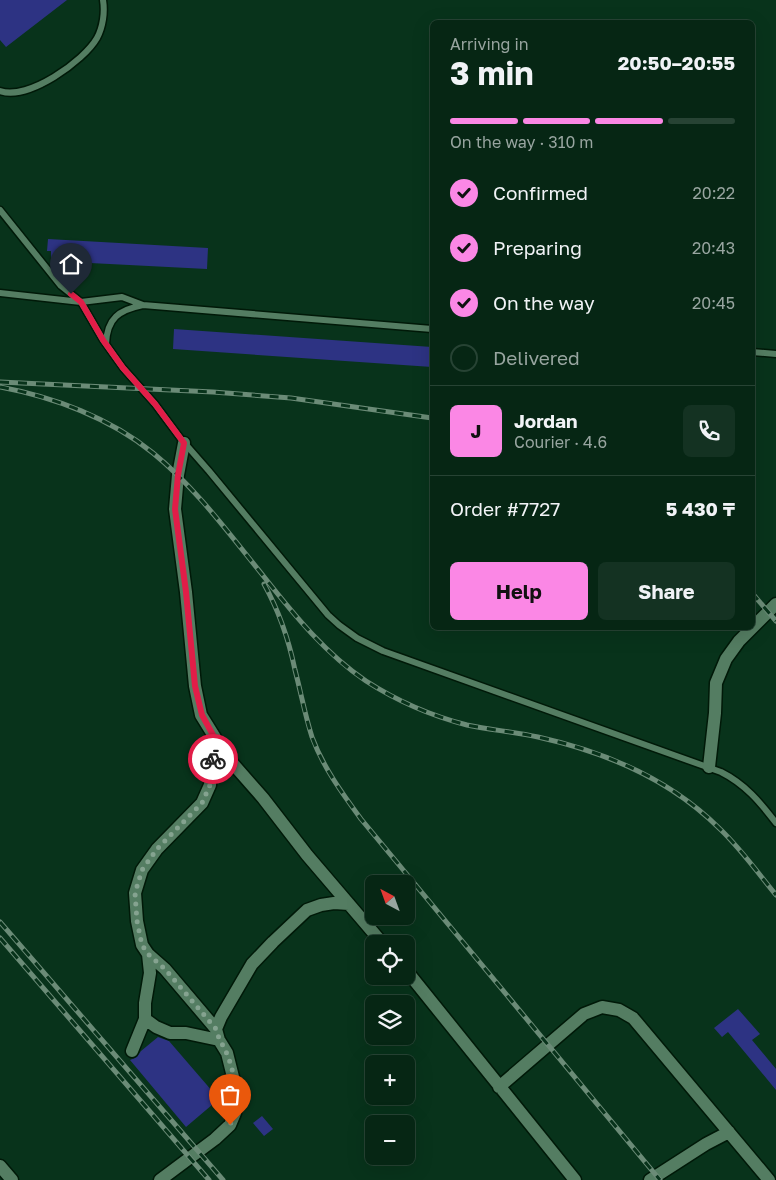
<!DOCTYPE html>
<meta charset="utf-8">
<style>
:root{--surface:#062614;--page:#143222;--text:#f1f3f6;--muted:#98a5a0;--line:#274334;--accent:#fb87e5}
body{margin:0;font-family:"Golos Text",sans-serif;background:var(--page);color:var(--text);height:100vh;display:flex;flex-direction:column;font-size:19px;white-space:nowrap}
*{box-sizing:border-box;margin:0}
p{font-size:16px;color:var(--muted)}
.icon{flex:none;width:28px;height:28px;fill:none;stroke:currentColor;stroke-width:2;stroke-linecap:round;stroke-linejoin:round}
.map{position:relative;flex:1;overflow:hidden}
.side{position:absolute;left:430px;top:20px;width:325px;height:610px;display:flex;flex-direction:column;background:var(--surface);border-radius:8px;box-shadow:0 5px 20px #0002,0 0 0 1px var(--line)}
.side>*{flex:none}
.needle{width:32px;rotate:319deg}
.buttons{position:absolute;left:365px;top:875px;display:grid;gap:10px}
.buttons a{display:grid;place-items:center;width:50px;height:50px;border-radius:8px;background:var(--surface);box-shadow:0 5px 20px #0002,0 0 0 1px var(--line);font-size:25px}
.pin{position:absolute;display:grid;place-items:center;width:42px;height:42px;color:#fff;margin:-51px -21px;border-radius:50% 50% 50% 0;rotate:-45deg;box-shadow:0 0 5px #0007}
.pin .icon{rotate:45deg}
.courier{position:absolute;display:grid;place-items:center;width:50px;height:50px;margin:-25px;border:4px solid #e11d48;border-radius:50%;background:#fff;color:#222;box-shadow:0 1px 6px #0007}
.head em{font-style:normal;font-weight:700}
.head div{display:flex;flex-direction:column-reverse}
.head{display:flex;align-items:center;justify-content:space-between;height:85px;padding:0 20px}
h1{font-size:32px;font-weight:700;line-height:38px}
.bar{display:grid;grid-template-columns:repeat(4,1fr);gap:8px 5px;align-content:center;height:60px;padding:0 20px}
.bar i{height:6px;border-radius:4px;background:var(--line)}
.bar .on{background:var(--accent)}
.bar p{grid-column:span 4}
.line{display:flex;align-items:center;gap:12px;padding:0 20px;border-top:1px solid var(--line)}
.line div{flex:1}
.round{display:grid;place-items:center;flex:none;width:52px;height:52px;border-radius:8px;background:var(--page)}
ol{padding:0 20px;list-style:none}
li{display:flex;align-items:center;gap:15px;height:55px}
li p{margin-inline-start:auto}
li .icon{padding:5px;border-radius:50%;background:var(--accent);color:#111;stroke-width:4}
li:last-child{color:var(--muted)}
li i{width:28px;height:28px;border:2px solid var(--line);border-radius:50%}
.button{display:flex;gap:10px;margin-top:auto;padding:10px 20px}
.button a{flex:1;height:58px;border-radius:8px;background:var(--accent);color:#111;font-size:20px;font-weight:700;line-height:58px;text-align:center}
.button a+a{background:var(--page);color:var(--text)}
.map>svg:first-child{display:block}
</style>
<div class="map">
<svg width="776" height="1180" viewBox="0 0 776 1180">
<rect width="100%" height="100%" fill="#08331b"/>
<path fill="#2d3383" d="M0,0H67L6,47L0,40Z
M48,239L208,248L207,269L51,261V251H47Z
M174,329L432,347V367L173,349Z
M738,1009L760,1034L752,1040L776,1069V1090L728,1032L722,1037L714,1028Z
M158,1037L169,1041L219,1099L186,1127L130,1060L137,1057L141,1051Z
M262,1116L273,1129L264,1136L253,1123Z"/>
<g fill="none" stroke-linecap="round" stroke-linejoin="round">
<defs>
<path id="lane" d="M0,91C28,101 84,61 97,38C103,27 105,12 103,0
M0,210L61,286L81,302L103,340L123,368L155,404L181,439L209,471L328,615L339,625L357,638L383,651L721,772C745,784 760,802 776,823
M0,293L81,302L122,297L143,305L432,329
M106,344C107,318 119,310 143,305
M752,352L776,354"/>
<path id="street" d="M184,443L178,475L175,509L186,592L195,686L201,715L227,757L263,798L307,855L383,944
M213,736V754L210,785L202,803L157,849L142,870L135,893L137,921L142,945L148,954L165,969L216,1029
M709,767L715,713L716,683L726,659L739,641L776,604
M406,970L575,1180
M145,1019L156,1027L170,1033H186L219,1040
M132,1051L145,1019V1003L150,973L148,954
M499,1087L584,1014L602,1007L619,1010L633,1018L769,1180
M0,1166L12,1180
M160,1180L215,1139L230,1125L235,1113L236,1100L233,1077L227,1053L219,1040L216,1029L221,1017L252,964L273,942L307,910L321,905L334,903L349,904
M650,1180L706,1144L729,1132"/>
</defs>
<use href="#lane" stroke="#001908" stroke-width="9"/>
<use href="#street" stroke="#001908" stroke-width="15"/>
<use href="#lane" stroke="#547d62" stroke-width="6"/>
<use href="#street" stroke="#547d62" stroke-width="12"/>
<defs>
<path id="rail" d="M0,382L213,392L291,398L432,418
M0,387C54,397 110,418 153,453C197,489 230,535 265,578C295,616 326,654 366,681C397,701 432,716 467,725C491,730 515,732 538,737C606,752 670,779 720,829C741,849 758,873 776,895
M264,584C279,611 289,641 295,670C301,693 305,715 312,737C323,767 342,793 361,819L660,1180
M752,593L776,621
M0,922L223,1180
M0,938L209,1180"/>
</defs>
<use href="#rail" stroke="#6b8b77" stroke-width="5"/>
<use href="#rail" stroke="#08331b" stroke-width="3" stroke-dasharray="9" stroke-linecap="butt"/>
</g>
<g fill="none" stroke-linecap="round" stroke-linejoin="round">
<path stroke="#85a390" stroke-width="5" stroke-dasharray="0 9" d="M213,759L210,785L202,803L157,849L142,870L135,893L137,921L142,945L148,954L165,969L216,1029C219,1041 223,1044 227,1054C236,1076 239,1103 230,1125"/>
<path stroke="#e11d48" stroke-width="6" d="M71,294L81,302L103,340L123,368L155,404L184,443L178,475L175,509L186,592L195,686L202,715L213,735V759"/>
</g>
</svg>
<div class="buttons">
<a><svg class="needle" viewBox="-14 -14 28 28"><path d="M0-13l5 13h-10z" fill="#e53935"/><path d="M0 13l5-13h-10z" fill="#98a5a0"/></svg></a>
<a><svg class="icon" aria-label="locate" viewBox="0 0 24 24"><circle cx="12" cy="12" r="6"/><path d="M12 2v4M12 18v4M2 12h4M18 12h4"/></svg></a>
<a><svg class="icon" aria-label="layers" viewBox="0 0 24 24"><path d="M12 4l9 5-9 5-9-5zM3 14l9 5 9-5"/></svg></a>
<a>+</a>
<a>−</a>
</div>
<div class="pin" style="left:230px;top:1125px;background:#ea580c"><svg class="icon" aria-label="bag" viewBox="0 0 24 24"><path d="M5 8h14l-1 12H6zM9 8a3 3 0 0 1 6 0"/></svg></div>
<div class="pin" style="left:71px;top:294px;background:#1f2937"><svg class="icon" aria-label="home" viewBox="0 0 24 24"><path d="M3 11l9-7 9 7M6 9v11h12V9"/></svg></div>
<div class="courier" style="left:213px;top:759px"><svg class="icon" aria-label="bike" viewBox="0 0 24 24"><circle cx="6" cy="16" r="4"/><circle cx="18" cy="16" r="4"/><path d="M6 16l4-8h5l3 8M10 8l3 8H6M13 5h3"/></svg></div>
<section class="side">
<div class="head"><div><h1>3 min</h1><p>Arriving in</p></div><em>20:50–20:55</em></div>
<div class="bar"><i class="on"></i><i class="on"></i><i class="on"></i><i></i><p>On the way · 310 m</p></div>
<ol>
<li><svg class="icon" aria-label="check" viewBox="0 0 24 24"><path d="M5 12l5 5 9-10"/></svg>Confirmed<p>20:22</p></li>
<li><svg class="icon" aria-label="check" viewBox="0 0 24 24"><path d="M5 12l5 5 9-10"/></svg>Preparing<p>20:43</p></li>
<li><svg class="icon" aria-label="check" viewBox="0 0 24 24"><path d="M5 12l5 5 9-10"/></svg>On the way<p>20:45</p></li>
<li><i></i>Delivered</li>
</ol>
<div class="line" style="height:90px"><b class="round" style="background:var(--accent);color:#111">J</b><div><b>Jordan</b><p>Courier · 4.6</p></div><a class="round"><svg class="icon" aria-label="phone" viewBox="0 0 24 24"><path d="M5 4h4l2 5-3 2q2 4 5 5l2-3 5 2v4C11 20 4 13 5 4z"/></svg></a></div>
<div class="line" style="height:65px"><div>Order #7727</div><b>5 430 ₸</b></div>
<div class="button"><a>Help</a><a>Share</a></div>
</section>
</div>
